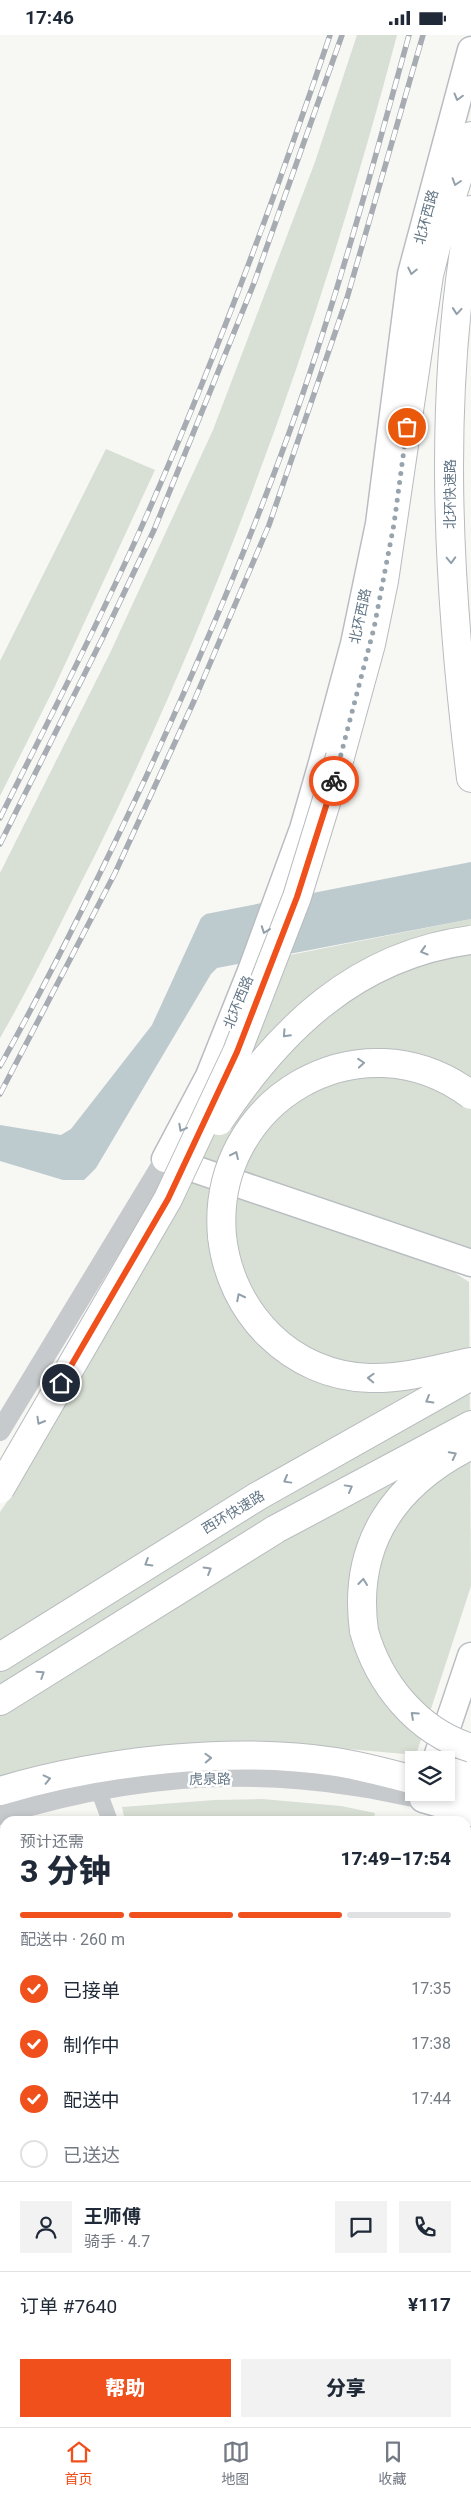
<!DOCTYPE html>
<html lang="zh">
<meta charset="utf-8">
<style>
:root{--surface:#fff;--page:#f2f2f3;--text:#1f2937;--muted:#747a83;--line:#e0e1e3;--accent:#ef501c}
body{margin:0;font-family:Roboto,"Noto Sans SC",sans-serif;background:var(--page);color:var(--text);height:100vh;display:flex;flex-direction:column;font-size:19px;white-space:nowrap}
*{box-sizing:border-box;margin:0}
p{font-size:16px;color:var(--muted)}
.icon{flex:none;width:28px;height:28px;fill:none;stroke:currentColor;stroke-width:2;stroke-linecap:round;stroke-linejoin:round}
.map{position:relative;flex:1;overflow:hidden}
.sheet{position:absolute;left:0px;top:1781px;width:471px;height:611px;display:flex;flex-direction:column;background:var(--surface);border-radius:15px 15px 0 0;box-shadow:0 2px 8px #0003}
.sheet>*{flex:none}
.buttons{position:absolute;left:405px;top:1716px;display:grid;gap:10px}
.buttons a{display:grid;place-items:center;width:50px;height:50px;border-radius:0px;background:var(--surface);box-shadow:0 2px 8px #0003;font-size:25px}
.pin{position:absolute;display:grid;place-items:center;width:42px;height:42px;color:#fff;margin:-21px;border:2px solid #fff;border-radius:50%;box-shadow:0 1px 5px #0007}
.courier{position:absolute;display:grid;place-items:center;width:50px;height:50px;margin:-25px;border:4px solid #ef501c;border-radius:50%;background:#fff;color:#222;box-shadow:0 1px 6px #0007}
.headline em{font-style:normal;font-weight:800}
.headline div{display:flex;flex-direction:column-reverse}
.headline{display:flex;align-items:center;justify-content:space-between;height:85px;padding:0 20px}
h1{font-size:32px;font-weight:800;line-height:38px}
.bar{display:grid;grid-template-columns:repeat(4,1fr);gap:8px 5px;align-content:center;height:60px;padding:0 20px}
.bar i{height:6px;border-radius:4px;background:var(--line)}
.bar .on{background:var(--accent)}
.bar p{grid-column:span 4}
.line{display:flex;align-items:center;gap:12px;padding:0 20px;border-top:1px solid var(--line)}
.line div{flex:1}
.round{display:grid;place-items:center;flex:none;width:52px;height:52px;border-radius:0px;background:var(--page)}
ol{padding:0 20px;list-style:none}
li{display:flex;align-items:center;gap:15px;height:55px}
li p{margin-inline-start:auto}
li .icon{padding:5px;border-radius:50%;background:var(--accent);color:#fff;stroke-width:4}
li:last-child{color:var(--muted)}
li i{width:28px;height:28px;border:2px solid var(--line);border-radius:50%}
.action{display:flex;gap:10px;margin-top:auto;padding:10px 20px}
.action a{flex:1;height:58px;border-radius:0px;background:var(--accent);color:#fff;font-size:20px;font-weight:800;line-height:58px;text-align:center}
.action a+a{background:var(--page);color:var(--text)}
.status{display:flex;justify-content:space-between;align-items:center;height:35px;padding:0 25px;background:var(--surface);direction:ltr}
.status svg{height:14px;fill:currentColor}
.dock{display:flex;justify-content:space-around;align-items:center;height:70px;border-top:1px solid var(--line);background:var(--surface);font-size:14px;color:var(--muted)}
.dock a{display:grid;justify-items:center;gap:2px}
.dock .on{color:var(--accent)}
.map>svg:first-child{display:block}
</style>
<div class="status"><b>17:46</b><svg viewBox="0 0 49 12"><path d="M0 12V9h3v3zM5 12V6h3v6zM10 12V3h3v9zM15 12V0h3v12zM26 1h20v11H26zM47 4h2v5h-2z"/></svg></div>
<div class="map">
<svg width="471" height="2392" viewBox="0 0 471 2392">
<rect width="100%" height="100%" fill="#f7f7f4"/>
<path fill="#e5e6e5" d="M466,1874L471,1876V2392H358L357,2388H466Z"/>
<path fill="#d8dfd4" d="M357,0H397C323,282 224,558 95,820C64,881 34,944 0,1003V838L110,618L213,395L315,127Z
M106,414L155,435L54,653L0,761V626Z
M471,884V1221L201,1125L285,921Z
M195,1142L452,1236L469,1247L471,1551L416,1720L303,1710L147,1713L88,1721L0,1743V1477L15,1455Z
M262,1764L341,1771L375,1778L373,1786H125L122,1772L215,1765Z
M466,1803L471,1805V1875L466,1874Z
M5,1804V1843L0,1845V1806Z"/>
<path fill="#bdcace" d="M471,827V884L217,933L211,939L96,1133L84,1145H63L0,1126V1090L61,1100L71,1094L152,990L201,883L206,879Z"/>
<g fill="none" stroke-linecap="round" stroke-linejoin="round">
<defs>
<path id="primary" d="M471,15L411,239L379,489L354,609L322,728L303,794L251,936L209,1041L165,1124L471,1228
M436,1725L471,1621
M425,1758L423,1764L471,1778"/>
<path id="trunk" d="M471,175C436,362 448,556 471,743
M340,722L371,609L384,546L429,240L437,208L471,101
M222,1201C230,1278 291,1341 370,1343C404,1344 438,1334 471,1327
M364,1596C352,1509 395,1448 471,1410
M0,1622L258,1461L471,1341
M0,1666L276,1494L471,1390
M446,1737L471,1739
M446,1754L471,1761
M0,1756C101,1726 231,1711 336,1727C362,1731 388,1738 414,1745"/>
</defs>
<use href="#primary" stroke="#b9bdc1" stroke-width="29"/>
<use href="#trunk" stroke="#b8bcbf" stroke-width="30"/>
<path stroke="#c6cacd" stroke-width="16" d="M98,1754L110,1786
M338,2388L340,2392"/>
<path stroke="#c6cacd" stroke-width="20" d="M0,1396L165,1124
M0,1780C112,1745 231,1732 348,1750C373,1753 398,1759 423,1764"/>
<use href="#primary" stroke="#fff" stroke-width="26"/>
<use href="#trunk" stroke="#fff" stroke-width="28"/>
<defs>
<path id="rail" d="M0,783C48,686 98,590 142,491C213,331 274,166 330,0
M0,809L104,600L154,495L254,248L342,0
M0,1031C53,937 100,840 146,742C202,620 255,496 299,370C341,248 375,124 409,0
M0,1059L115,838L194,666L269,490L347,263L423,0"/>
</defs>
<use href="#rail" stroke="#a6acb2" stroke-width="5.5"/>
<use href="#rail" stroke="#fff" stroke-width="4" stroke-dasharray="11" stroke-linecap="butt"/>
<defs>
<path id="trunk-bridge" d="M219,1086C280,994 356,920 471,905
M222,1201C210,1066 360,977 471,1060
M0,1454L168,1164L237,1017L297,862L340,722
M364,1596C379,1649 417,1696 471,1713"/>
</defs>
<use href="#trunk-bridge" stroke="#b8bcbf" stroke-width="30" stroke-linecap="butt"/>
<use href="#trunk-bridge" stroke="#fff" stroke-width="28"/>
</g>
<defs><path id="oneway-chevron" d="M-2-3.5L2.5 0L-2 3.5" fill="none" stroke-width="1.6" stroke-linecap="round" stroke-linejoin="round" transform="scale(1.25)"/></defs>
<g stroke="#92a0ab">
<use href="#oneway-chevron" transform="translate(458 62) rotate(105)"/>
<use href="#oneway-chevron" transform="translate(456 147) rotate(108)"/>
<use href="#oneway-chevron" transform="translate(412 236) rotate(102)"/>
<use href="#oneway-chevron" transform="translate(457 276) rotate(95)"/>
<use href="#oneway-chevron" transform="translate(451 525) rotate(88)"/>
<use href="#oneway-chevron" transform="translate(265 895) rotate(110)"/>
<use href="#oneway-chevron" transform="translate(424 916) rotate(163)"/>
<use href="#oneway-chevron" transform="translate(286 999) rotate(133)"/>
<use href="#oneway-chevron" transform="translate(361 1028) rotate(-5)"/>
<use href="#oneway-chevron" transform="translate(182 1093) rotate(118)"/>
<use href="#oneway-chevron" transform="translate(235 1120) rotate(-65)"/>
<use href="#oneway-chevron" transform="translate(240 1262) rotate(-117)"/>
<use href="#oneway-chevron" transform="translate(371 1343) rotate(-178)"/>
<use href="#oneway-chevron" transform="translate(429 1365) rotate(150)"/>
<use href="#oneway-chevron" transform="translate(40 1386) rotate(120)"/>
<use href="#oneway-chevron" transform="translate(453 1420) rotate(-27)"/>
<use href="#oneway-chevron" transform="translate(287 1445) rotate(151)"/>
<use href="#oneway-chevron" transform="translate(349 1453) rotate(-29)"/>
<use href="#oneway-chevron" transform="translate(148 1528) rotate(149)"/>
<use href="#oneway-chevron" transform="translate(208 1535) rotate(-31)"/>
<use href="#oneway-chevron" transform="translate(363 1547) rotate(-83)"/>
<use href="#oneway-chevron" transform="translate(41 1639) rotate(-33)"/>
<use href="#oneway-chevron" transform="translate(414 1680) rotate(-138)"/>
<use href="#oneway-chevron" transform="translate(208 1723) rotate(-2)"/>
<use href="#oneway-chevron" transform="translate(47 1744) rotate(-13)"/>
</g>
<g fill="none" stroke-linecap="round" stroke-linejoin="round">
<path stroke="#97a4ad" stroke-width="5" stroke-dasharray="0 9" d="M334,746L374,593L394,489L407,392"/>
<path stroke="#ef501c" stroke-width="6" d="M61,1348L168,1164L237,1017L297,862L334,746"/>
</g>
<g text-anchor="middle" stroke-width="5" stroke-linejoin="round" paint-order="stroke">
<g font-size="14" fill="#647787" stroke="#fff">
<text transform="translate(426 182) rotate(-75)" y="5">北环西路</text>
<text transform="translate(450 459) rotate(-90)" y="5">北环快速路</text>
<text transform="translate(360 581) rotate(-78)" y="5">北环西路</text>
<text transform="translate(238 967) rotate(-68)" y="5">北环西路</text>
<text transform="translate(233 1477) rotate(-31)" y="5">西环快速路</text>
<text transform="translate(210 1744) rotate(-1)" y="5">虎泉路</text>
</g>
</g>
</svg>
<div class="buttons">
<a><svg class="icon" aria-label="layers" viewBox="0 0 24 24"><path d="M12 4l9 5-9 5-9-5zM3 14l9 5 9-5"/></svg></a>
</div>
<div class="pin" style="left:407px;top:392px;background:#ea580c"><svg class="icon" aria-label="bag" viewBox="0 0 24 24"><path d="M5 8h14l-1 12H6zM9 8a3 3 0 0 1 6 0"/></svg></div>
<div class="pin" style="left:61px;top:1348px;background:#1f2937"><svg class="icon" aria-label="home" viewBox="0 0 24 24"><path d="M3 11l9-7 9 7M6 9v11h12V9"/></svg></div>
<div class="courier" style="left:334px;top:746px"><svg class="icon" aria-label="bike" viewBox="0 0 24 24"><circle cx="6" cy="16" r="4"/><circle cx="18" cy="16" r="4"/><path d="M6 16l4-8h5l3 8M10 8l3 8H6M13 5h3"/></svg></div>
<section class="sheet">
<div class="headline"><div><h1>3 分钟</h1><p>预计还需</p></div><em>17:49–17:54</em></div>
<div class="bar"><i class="on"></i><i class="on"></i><i class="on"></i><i></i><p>配送中 · 260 m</p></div>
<ol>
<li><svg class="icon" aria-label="check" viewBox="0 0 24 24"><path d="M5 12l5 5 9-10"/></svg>已接单<p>17:35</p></li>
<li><svg class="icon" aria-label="check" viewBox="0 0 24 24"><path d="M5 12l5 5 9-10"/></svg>制作中<p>17:38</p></li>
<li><svg class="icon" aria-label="check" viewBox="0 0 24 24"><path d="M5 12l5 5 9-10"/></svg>配送中<p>17:44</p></li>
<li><i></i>已送达</li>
</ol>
<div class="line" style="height:90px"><a class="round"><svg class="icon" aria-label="person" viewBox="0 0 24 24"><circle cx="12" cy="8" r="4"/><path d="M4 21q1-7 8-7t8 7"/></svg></a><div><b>王师傅</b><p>骑手 · 4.7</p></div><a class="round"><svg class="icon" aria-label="chat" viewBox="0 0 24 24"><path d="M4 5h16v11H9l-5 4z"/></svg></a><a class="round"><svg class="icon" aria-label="phone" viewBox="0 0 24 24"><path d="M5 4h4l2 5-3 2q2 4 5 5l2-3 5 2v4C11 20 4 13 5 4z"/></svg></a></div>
<div class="line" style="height:65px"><div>订单 #7640</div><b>¥117</b></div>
<div class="action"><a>帮助</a><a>分享</a></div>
</section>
</div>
<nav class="dock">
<a class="on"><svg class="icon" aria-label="home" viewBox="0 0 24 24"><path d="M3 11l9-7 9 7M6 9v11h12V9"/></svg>首页</a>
<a><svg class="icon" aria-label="map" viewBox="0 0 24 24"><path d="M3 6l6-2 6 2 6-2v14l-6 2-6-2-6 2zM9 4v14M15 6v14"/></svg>地图</a>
<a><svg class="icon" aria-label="saved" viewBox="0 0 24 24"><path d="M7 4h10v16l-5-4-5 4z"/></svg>收藏</a>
</nav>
